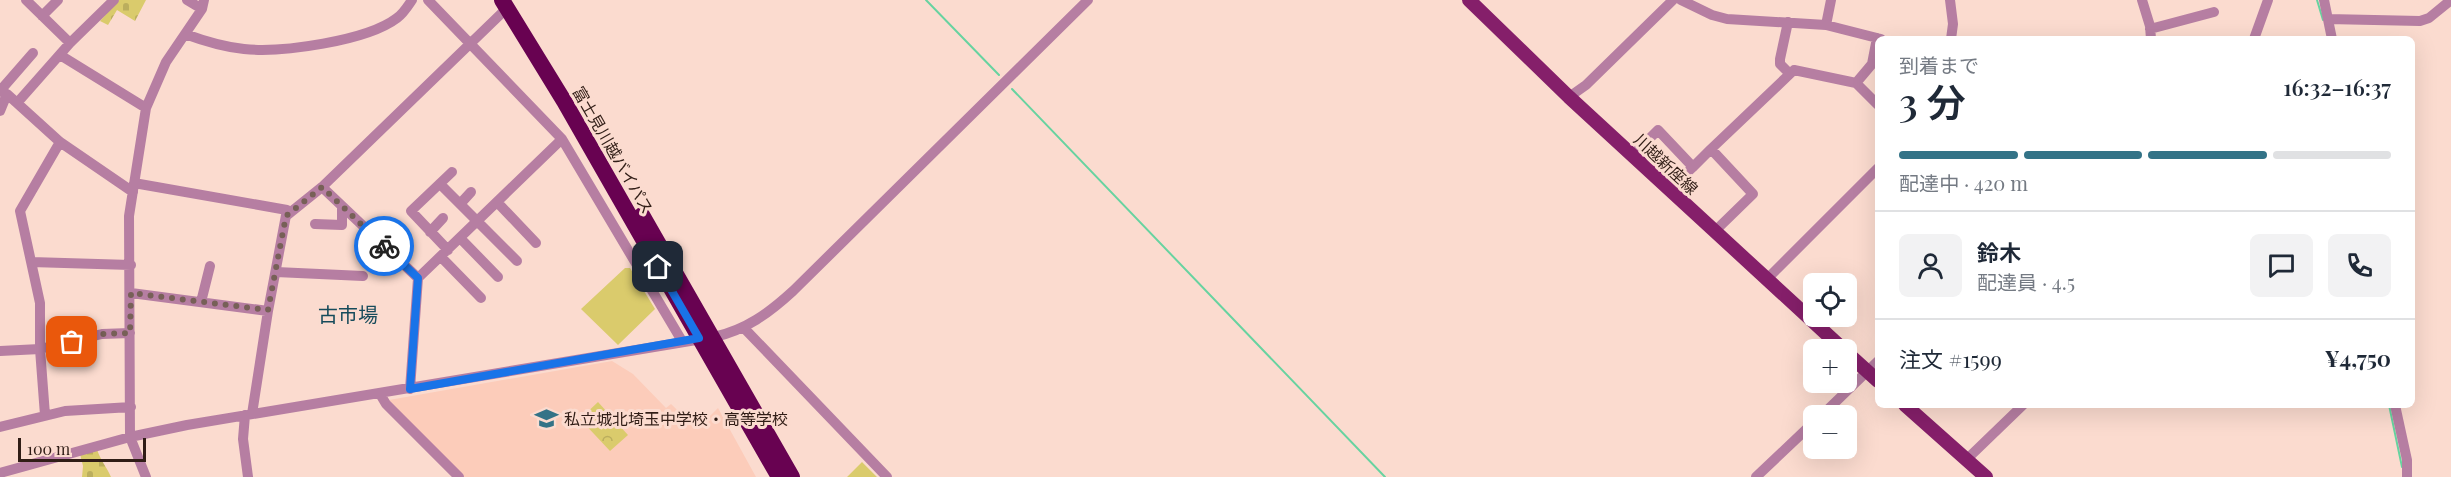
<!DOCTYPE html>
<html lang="ja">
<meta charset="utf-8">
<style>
:root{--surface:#fff;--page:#f2f2f3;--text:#1f2937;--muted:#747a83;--line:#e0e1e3;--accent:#337387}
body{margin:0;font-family:"Playfair Display","Noto Sans JP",serif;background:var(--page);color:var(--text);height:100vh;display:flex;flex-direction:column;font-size:22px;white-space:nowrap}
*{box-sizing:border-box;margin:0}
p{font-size:20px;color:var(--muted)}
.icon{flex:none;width:33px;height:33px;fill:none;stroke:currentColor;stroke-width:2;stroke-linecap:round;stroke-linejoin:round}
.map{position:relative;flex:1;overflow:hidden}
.details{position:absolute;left:1875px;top:36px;width:540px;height:372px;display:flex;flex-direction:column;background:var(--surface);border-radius:9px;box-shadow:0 6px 24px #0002}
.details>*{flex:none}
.buttons{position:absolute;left:1803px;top:273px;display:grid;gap:12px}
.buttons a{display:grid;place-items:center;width:54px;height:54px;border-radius:9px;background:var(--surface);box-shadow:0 6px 24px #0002;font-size:30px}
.scale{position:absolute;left:18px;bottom:15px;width:128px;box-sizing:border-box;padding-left:6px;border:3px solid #301d16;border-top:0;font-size:16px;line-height:21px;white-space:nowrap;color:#301d16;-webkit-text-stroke:4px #fbdbcf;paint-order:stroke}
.pin{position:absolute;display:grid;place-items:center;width:51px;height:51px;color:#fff;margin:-26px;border-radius:12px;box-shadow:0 3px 9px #0006}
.courier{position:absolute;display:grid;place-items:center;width:60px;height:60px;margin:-30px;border:4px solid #1a73e8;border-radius:50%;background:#fff;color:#222;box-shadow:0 2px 8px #0007}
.overview em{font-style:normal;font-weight:600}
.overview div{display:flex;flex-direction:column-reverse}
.overview{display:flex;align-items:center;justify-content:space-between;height:102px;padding:0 24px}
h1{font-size:39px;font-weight:600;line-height:45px}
.bar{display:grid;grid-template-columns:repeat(4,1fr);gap:9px 6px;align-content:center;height:72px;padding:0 24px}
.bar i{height:8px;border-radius:4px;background:var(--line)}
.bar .active{background:var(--accent)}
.bar p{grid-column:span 4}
.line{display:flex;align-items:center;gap:15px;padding:0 24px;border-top:2px solid var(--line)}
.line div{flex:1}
.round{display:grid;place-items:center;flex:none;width:63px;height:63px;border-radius:9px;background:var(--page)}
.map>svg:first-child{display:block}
</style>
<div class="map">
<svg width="2451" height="477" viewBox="0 0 2451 477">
<defs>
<pattern id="cemetery-stones" width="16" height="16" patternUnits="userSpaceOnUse" patternTransform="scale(1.5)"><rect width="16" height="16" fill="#dacb6c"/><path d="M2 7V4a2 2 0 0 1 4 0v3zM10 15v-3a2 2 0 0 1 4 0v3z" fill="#bbae5d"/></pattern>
<pattern id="park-crowns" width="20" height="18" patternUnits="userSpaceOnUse" patternTransform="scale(1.5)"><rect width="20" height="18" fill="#dacb6c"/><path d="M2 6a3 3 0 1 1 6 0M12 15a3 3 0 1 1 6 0" fill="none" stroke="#bbae5d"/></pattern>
</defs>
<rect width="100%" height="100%" fill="#fbdbcf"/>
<path fill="#fcccba" d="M612,361L633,374L666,408L671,404L697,429L718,408L756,477H461L389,400Z"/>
<path fill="#dacb6c" d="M625,268H630L655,309L618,345L581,309Z
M862,462L877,477H847Z"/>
<path fill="url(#cemetery-stones)" d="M119,0H146L135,21L117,10L108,25L100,21Z
M97,449C100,460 107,467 111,477H82L83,466L80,454Z"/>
<path fill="url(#park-crowns)" d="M598,402L628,435L610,451L580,419Z"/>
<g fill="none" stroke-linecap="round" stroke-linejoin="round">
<path stroke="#67d3a0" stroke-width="2" d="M926,0L999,75
M2317,0L2323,20
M1012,89L1385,477
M2389,405L2402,467"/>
<path stroke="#b67ea2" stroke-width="10" d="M26,0L70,43
M187,0L202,9
M1681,0L1712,15L1727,19L1826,25L1881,39
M1950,0L1953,24L1951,39
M2142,0L2150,26L2151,39
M2324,0L2332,39
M42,16L58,0
M2328,19L2420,21L2429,18L2451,0
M1788,22L1780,59V64L1789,73
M1826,25L1831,0
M2150,29L2214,12
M185,34C204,41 224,47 244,49C281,53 367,41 397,18C403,14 408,6 412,0
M2254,39L2268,0
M33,53L0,91L7,94L60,142L133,192
M60,55L146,108
M1856,83L1872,64L1877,38
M1569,97L1586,85L1673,0
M17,103L70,43L114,0
M0,111L7,94
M562,139L682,341
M1711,149L1794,70L1856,83L1878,105
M1633,155L1658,130L1693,167L1711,149L1753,194L1715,231
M134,183L287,210L268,311L252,414
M440,184L517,261
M322,187L418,278L410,389
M1670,189L1693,167
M497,202L536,243
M460,204L471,192
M286,216L322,187L507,8
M315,224L342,225V206
M430,232L443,218
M460,238L498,277
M448,250L411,211L452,172
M441,257L481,298
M31,262L131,265
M276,272L363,276
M418,278L562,139L428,0
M1767,279L1878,168
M131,293L268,311
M201,302L210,266
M743,327L887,477
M0,351L40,349L102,334L130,333
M380,394L386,404L459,477
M2395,405L2407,460V477
M45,415L40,349V303L20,211L60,142
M245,415L243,439L248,477
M1821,416L1878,361
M0,427L65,411L131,407
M1966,460L2023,405
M0,473L130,437L187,425L714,337C746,330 769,313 793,291L1088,0
M146,477L130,437L129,216L146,108L166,62L202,9L204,0
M1756,477L1814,422"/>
<path stroke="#851f6a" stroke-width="14" d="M1469,0L1569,97L1844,350
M1846,352L1878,381
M1905,405L1986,477"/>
<path stroke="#680251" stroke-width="16" d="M502,0L564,101L779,477
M642,215L792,477"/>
</g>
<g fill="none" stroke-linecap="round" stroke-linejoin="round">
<path stroke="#776057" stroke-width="6" stroke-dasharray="0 10.8" d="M72,342L102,334L130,333L131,293L268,310L286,216L322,187L384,246"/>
<path stroke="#1a73e8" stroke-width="8" d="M384,246L418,278L410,389L699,338L658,267"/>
</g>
<defs>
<symbol id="school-bare" viewBox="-9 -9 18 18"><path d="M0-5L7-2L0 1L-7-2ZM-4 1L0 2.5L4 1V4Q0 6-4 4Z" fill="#337387" stroke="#fbdbcf" stroke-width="2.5" paint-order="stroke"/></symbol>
</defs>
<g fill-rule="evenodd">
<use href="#school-bare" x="530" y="402" width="33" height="33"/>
</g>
<g text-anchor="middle" stroke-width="6" stroke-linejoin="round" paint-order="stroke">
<g font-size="16" fill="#301d16" stroke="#fbdbcf">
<text transform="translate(613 150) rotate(60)" y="6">富士見川越バイパス</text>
<text transform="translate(1666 164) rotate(43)" y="6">川越新座線</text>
</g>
<g font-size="16" fill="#301d16" stroke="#fbdbcf" text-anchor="start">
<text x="564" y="425">私立城北埼玉中学校・高等学校</text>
</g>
<g font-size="20" fill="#164b5b" stroke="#fbdbcf">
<text x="348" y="322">古市場</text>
</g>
</g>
</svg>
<div class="buttons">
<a><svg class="icon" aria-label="locate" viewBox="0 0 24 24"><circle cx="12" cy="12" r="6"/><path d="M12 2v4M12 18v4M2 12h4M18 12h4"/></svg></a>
<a>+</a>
<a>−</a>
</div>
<div class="scale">100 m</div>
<div class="pin" style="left:72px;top:342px;background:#ea580c"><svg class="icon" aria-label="bag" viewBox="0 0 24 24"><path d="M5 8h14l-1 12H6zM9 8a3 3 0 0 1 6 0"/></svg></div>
<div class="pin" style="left:658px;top:267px;background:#1f2937"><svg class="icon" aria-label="home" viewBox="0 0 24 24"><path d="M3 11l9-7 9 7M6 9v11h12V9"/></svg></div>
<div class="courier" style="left:384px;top:246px"><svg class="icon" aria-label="bike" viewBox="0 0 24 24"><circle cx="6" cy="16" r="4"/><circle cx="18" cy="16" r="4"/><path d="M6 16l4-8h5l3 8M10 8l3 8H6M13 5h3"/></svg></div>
<section class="details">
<div class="overview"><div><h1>3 分</h1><p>到着まで</p></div><em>16:32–16:37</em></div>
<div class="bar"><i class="active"></i><i class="active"></i><i class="active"></i><i></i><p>配達中 · 420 m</p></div>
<div class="line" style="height:108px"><a class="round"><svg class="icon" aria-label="person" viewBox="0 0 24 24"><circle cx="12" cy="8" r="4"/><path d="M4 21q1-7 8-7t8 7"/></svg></a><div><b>鈴木</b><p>配達員 · 4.5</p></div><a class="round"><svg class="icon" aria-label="chat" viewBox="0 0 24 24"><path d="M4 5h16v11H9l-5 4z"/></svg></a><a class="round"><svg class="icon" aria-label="phone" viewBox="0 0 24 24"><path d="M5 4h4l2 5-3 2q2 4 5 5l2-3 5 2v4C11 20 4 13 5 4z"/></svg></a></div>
<div class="line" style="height:78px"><div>注文 #1599</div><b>¥4,750</b></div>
</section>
</div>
